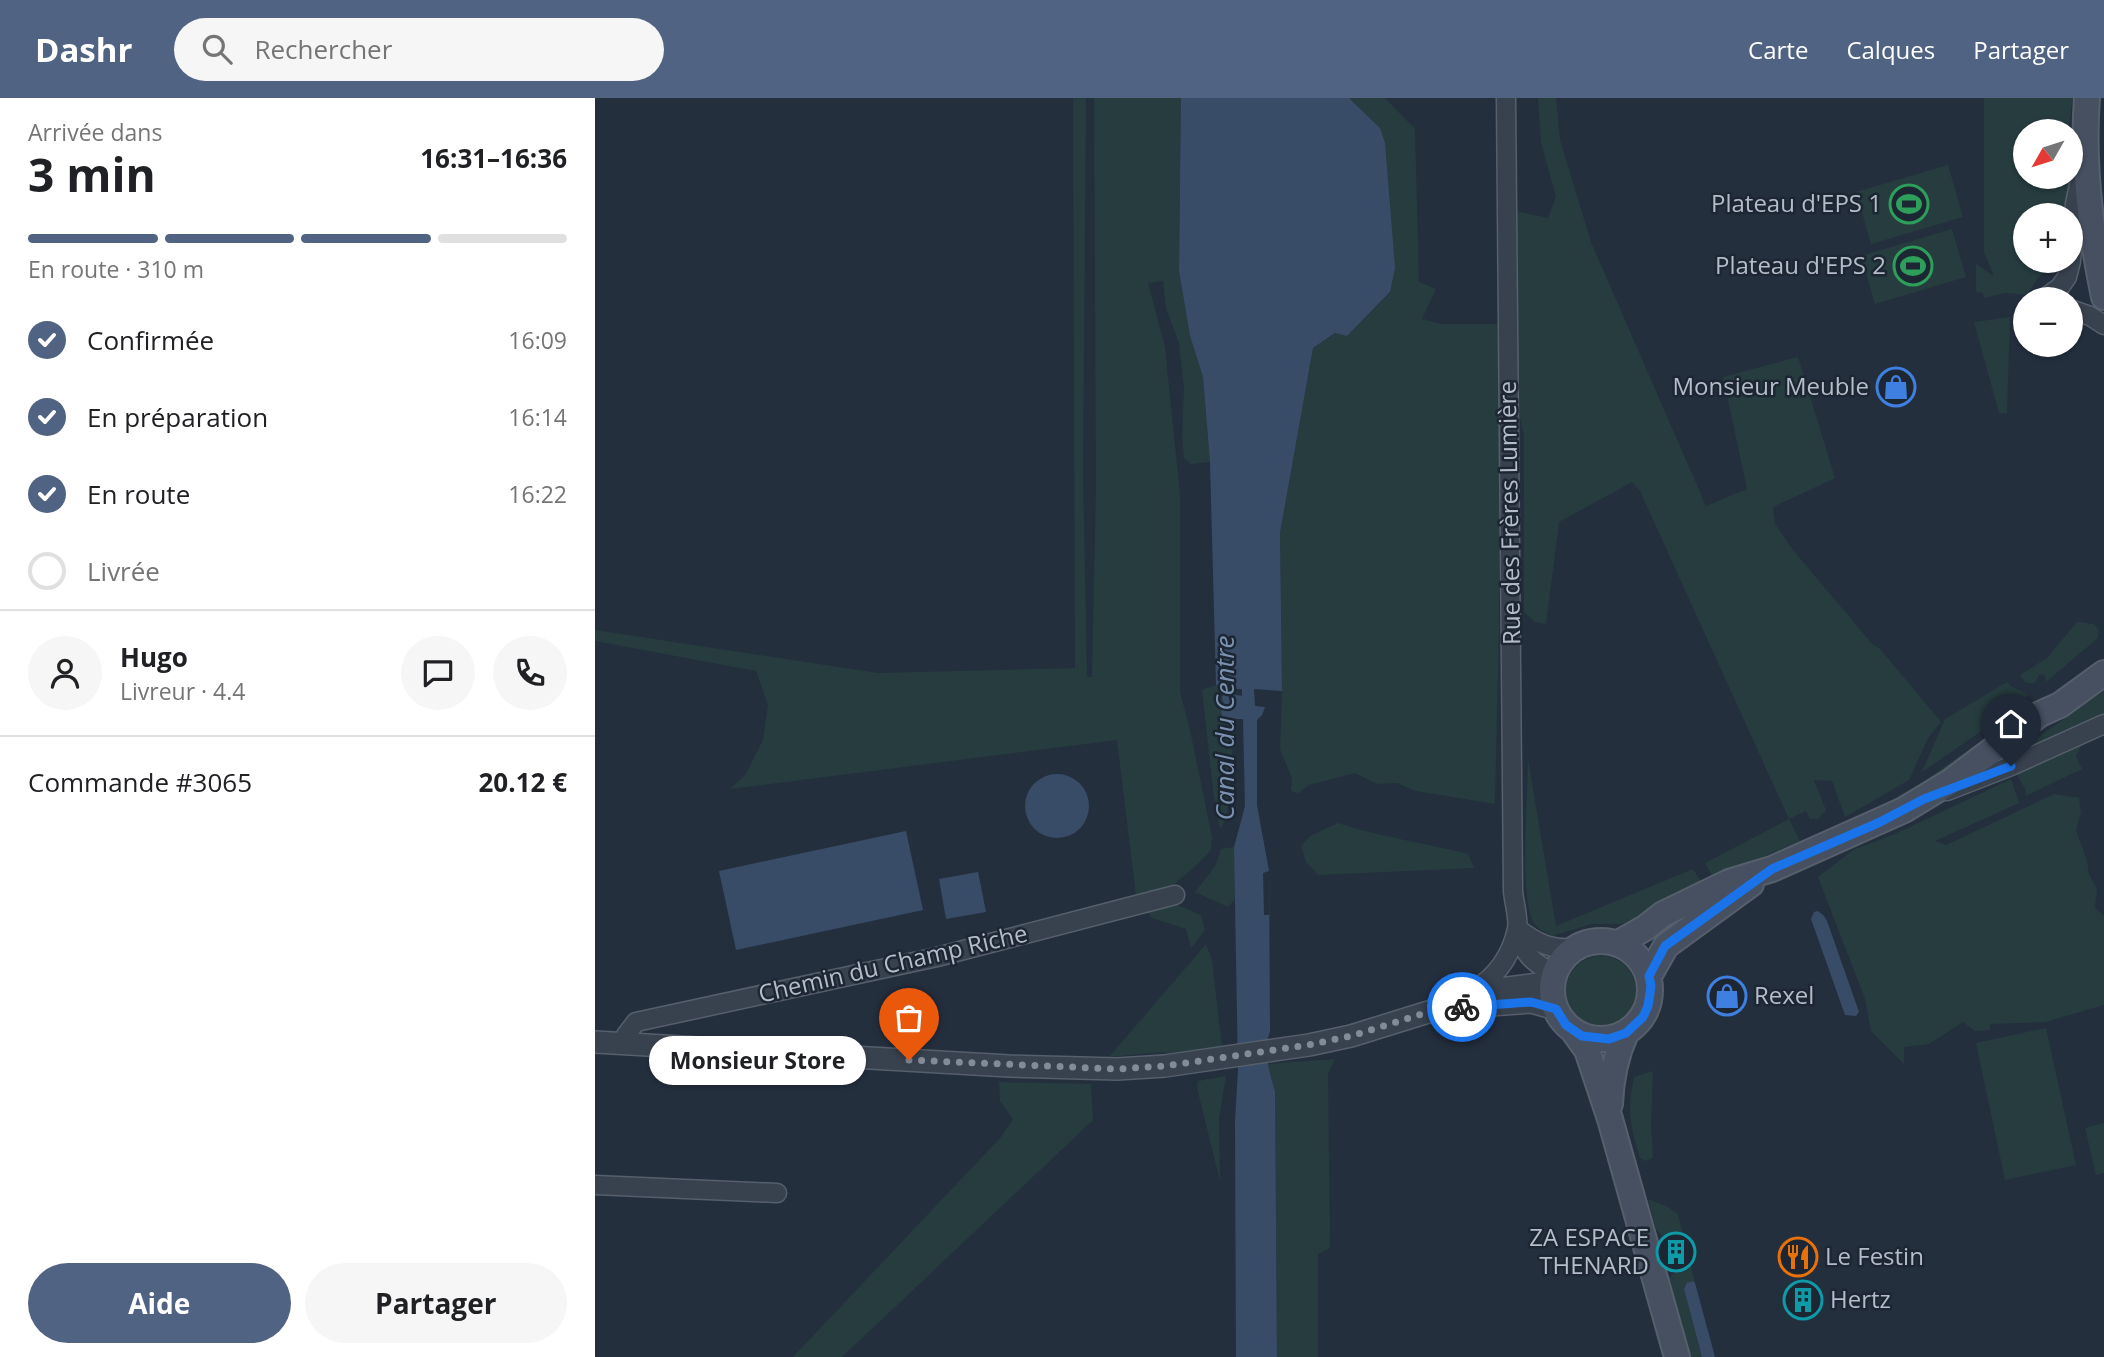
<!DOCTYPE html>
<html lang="fr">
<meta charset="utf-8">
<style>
:root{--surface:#fff;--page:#f6f6f6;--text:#202124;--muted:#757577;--line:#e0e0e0;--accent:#506383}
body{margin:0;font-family:"Open Sans",sans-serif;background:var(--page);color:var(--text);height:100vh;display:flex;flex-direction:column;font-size:26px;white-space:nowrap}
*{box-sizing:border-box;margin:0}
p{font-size:23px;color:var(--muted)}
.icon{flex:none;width:38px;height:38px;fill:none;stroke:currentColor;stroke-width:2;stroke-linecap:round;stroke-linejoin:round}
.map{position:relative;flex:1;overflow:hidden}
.side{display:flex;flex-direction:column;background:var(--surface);width:595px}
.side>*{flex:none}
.needle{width:46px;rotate:231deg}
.fabs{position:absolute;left:1418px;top:21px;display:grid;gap:14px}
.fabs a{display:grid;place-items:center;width:70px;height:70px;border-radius:50%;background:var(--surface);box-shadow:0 2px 5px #0004;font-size:35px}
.pin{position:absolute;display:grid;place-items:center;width:60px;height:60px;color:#fff;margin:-72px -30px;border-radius:50% 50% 50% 0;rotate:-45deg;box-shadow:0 0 7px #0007}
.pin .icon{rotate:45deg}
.courier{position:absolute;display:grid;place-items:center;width:70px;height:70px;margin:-35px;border:5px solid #1a73e8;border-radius:50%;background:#fff;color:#222;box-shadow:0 2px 9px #0007}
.bubble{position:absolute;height:49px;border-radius:24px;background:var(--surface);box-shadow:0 2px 5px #0004;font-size:23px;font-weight:700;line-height:49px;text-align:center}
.head em{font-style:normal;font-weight:700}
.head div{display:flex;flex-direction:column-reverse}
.head{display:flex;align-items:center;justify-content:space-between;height:119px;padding:0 28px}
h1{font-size:46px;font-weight:700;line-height:52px}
.bar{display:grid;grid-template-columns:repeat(4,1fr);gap:10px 7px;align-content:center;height:84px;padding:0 28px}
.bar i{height:9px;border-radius:5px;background:var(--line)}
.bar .selected{background:var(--accent)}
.bar p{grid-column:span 4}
.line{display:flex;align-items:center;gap:18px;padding:0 28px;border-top:2px solid var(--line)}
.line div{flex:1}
.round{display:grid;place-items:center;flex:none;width:74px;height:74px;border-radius:37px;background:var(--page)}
ol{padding:0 28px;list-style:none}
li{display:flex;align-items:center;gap:21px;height:77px}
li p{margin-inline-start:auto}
li .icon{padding:7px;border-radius:50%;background:var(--accent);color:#fff;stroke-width:4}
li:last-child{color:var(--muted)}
li i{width:38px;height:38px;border:4px solid var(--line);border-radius:50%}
.primary-button{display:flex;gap:14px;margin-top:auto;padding:14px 28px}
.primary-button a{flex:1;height:80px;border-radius:42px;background:var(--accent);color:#fff;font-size:28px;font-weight:700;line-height:80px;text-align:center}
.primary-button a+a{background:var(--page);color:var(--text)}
header{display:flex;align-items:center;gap:42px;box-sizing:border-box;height:98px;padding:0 35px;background:var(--accent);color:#fff}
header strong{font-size:33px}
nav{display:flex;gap:38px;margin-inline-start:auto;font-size:24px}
.search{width:490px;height:63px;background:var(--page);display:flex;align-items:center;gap:18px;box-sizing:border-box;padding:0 24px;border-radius:38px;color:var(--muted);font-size:26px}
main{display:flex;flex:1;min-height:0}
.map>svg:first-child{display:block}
</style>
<header>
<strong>Dashr</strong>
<div class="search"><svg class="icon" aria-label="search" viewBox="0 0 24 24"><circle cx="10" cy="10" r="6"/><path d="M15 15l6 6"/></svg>Rechercher</div>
<nav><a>Carte</a><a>Calques</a><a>Partager</a></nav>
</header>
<main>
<section class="side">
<div class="head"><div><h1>3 min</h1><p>Arrivée dans</p></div><em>16:31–16:36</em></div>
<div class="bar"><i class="selected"></i><i class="selected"></i><i class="selected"></i><i></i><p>En route · 310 m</p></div>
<ol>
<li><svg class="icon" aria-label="check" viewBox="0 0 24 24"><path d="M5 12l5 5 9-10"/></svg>Confirmée<p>16:09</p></li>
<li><svg class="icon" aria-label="check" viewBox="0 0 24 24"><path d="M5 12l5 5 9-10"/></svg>En préparation<p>16:14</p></li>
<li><svg class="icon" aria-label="check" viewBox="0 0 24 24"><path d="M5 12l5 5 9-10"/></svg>En route<p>16:22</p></li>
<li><i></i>Livrée</li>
</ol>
<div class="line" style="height:126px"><a class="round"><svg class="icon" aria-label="person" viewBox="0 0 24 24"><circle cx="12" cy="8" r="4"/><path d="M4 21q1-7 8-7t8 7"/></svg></a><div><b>Hugo</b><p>Livreur · 4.4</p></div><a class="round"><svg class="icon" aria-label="chat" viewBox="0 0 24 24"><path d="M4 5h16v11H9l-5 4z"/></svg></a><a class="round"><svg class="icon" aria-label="phone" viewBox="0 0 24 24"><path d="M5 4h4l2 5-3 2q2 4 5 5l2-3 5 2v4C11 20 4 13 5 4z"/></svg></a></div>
<div class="line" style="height:91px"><div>Commande #3065</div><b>20.12 €</b></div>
<div class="primary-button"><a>Aide</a><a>Partager</a></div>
</section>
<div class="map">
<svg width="1509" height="1259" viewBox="0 0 1509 1259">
<rect width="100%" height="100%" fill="#242f3e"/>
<path fill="#263c3f" d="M478,0H491L488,375L492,579H497L501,386L499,0H586L584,173L595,238L608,279L615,364L596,366L589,360L587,341L589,291L584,245L571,211L568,183L553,185L570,249L585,397V594L595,632L617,739L616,752L600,769L573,791L541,798L522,642L135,691L151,676L168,642L173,607L161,573L0,543V532L283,575L480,570Z
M754,0H790L820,31L824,184L841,191L827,221L846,226H904V531L900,706L821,693L802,685L782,686L760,675L714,687L704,695L696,693L697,680L685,651L687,593L685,435L718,250L741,235L752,238L795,195L785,30Z
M943,0H961L965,42L996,144L1111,408L1152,391L1128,279L1203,259L1240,380L1178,409L1180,426L1198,452L1277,546L1285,551L1346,624L1333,640L1314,682L1250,719L1237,683L1219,682L1231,712L1223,721H1215L1211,713L1194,721L1205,743L1118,780L1110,765L1194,721L1045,393L1037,384L964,424L951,526L940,524L929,514V337L922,307L921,113L953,120L961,99L946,44Z
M1389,0H1478L1473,33H1430V79H1475V59L1477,65L1472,117H1430V163H1458L1442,181L1432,197L1410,195L1389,200L1388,195L1381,194V166L1399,178L1389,154Z
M1353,67L1368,119L1276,146L1261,94Z
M1357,131L1371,179L1280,206L1266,158Z
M1415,219L1412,316L1404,315L1379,224Z
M1482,524L1498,526L1504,531L1503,540L1451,584L1450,577L1445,576L1439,586L1430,584L1425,577L1452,560Z
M1412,584L1417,589L1433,596L1429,604L1327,674L1350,621Z
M621,587L630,591L627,599L630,610H626L627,621L640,620L632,717L625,731L619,699L607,592Z
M1509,593V620L1422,658L1419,656Z
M1432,611H1437L1357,672L1268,724L1278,712L1326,685Z
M1489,643L1481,658L1487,671L1431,698L1430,691L1420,673Z
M933,661L961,828L1098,771L1107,785L1027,826H997L957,838C951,834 943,832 939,825C924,802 933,695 933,661Z
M1416,681L1424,705L1340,743L1351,747L1459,696L1484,700L1486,714L1481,732L1492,763L1494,776L1502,791L1500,810L1509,818V907L1450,924L1395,926V932L1380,933L1368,924L1334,946L1309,949V966L1276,933L1270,901L1223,779L1258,752L1302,735Z
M743,725C786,739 830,745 873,756L879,770L723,777L711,764L706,748L715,738Z
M639,749L640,801L633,809L600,794L620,768L626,751Z
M575,804L606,817L610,832L596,850L591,831L557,820L549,809Z
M611,846L617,862L627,950L582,960L568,954L514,959Z
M971 893a35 35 0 1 1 70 0a35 35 0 1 1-70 0Z
M1451,930L1481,1067L1410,1082L1381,945Z
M740,961L733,976L735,1150L723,1156V1259H682L680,993L673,966Z
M1058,973L1056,1027L1058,1059L1051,1063L1045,1060C1035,1028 1032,1011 1039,979Z
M631,978L624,1021L625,1083L602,990L603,983Z
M404,984L496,986L498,1022L247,1259H198L406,1039L418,1021L405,1003Z
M1509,1025V1075L1501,1077L1490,1030Z
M1053,1101L1071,1108L1083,1116L1100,1185L1098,1183L1089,1191L1107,1259H1095L1073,1182L1088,1164L1082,1146L1074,1145L1061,1131Z"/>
<path fill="#394c67" d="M586,0H754L785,30L790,45L800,170L795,194L752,238L740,235L718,250L685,435L687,593L659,591L660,608L670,609L667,617L662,622V707L674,773L675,934C667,952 675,975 680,993L682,1259H641L640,1024L643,971L639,749L650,708L648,621H627L626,610H630L627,599L630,595L647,598V591H630L621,587L615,364L608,279L595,238L584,173Z
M430 708a32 32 0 1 1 64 0a32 32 0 1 1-64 0Z
M311,733L328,812L141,852L124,773Z
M383,774L391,814L351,821L344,781Z
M1223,813L1229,818L1232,823L1264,914L1261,918L1250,917L1216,821L1219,814Z
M1098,1183L1100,1185L1120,1259H1107L1089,1191L1092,1185Z"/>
<path fill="#242f3e" d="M674,773V817H669L668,775Z"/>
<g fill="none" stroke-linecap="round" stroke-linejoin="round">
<defs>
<path id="minor" d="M1449,201L1465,189L1472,179L1476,163L1480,106L1486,77
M1475,211L1495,218L1509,227
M1352,693L1416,668L1509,626
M960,876C936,864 928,856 922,830C941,845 956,852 980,850
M878,893C901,879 916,859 922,831C924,820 919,805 918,793L911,0
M33,947L31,937L41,924L342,859L580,797
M0,1087L182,1095"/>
<path id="tertiary" d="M869,909L936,904L961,911
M0,944L414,968L522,971L570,968L714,947L756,938L843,911L874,895L958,884"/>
<path id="secondary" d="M1492,0C1487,64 1496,136 1509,199
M957 892a49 49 0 1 1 98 0a49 49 0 1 1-98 0Z
M1022,846L1050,830L1068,816L1134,784L1177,771L1309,712L1355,684L1445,616L1465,607L1509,575
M1054,878L1071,848L1156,786
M979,934L992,952L1015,1021L1082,1259
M1015,1006C1016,981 1020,959 1031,935"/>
</defs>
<use href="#minor" stroke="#565f6c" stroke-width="21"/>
<use href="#tertiary" stroke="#565f6c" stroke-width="24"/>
<use href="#secondary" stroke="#565f6c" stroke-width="28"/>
<use href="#minor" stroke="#38414e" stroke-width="18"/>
<use href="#tertiary" stroke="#38414e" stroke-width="21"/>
<use href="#secondary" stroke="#465061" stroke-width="24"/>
</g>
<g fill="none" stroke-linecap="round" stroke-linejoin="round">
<path stroke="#828b98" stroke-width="7" stroke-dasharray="0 12.6" d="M314,962L522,971L570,968L713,947L756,938L843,911L867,909"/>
<path stroke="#1a73e8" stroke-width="9" d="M867,909L936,904L961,911L971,927L987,938L1014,941L1031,935L1048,919L1053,908L1056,888L1054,878L1070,848L1177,771L1283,725L1329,701L1416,668"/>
</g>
<defs>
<symbol id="stadium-ring" viewBox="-11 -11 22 22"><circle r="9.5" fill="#1d2633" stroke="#2e9e5b" stroke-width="1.5"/><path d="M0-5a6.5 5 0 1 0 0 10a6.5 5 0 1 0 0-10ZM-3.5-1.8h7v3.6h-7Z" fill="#2e9e5b"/></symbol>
<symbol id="shop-ring" viewBox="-11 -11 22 22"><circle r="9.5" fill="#1d2633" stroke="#3f7fe0" stroke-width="1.5"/><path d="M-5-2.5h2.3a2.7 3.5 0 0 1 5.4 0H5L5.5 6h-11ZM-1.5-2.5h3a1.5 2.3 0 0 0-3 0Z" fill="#3f7fe0"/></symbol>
<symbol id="building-ring" viewBox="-11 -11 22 22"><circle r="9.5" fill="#1d2633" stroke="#0f9aa8" stroke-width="1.5"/><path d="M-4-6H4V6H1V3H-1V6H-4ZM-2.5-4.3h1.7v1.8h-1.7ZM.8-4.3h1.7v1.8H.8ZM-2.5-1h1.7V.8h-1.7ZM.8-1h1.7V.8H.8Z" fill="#0f9aa8"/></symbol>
<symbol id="restaurant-ring" viewBox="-11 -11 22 22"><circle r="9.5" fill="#1d2633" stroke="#e8710a" stroke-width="1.5"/><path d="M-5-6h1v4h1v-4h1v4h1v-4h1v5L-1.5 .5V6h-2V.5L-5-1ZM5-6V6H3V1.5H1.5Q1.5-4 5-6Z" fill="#e8710a"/></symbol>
</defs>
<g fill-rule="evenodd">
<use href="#stadium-ring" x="1292" y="84" width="44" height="44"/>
<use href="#stadium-ring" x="1296" y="146" width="44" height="44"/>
<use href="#shop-ring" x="1279" y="267" width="44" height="44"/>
<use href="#shop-ring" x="1110" y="876" width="44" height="44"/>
<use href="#building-ring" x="1059" y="1132" width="44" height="44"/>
<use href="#restaurant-ring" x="1181" y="1137" width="44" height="44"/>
<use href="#building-ring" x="1186" y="1180" width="44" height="44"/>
</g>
<g text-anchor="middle" stroke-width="5" stroke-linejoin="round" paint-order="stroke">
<g font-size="24" fill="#b4bcc9" stroke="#1d2633" text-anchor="end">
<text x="1287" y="114">Plateau d'EPS 1</text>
<text x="1291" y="176">Plateau d'EPS 2</text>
<text x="1274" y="297">Monsieur Meuble</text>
<text x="1159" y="906" text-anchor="start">Rexel</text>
<text x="1054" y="1148">ZA ESPACE<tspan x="1054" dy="28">THENARD</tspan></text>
<text x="1230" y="1167" text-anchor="start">Le Festin</text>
<text x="1235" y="1210" text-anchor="start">Hertz</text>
</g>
<g font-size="24" fill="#b4bcc9" stroke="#1d2633">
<text transform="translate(915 415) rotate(-91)" y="8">Rue des Frères Lumière</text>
<text transform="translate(298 866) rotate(-13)" y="8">Chemin du Champ Riche</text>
</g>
<g font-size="26" font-style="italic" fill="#7c92b1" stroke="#1d2633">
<text transform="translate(630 630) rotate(-90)" y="9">Canal du Centre</text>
</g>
</g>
</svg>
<div class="fabs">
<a><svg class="needle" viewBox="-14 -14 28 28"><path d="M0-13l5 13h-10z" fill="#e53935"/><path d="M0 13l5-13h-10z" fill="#757577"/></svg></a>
<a>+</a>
<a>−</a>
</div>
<div class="pin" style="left:314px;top:962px;background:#ea580c"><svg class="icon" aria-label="bag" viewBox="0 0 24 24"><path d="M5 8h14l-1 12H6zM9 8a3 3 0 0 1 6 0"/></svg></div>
<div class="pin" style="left:1416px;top:668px;background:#1f2937"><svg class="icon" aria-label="home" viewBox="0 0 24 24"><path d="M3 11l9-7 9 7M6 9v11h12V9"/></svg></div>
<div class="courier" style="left:867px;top:909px"><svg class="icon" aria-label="bike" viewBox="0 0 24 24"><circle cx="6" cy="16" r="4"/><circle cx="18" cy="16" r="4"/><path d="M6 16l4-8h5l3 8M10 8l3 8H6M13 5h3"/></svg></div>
<div class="bubble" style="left:54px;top:938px;width:217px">Monsieur Store</div>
</div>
</main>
